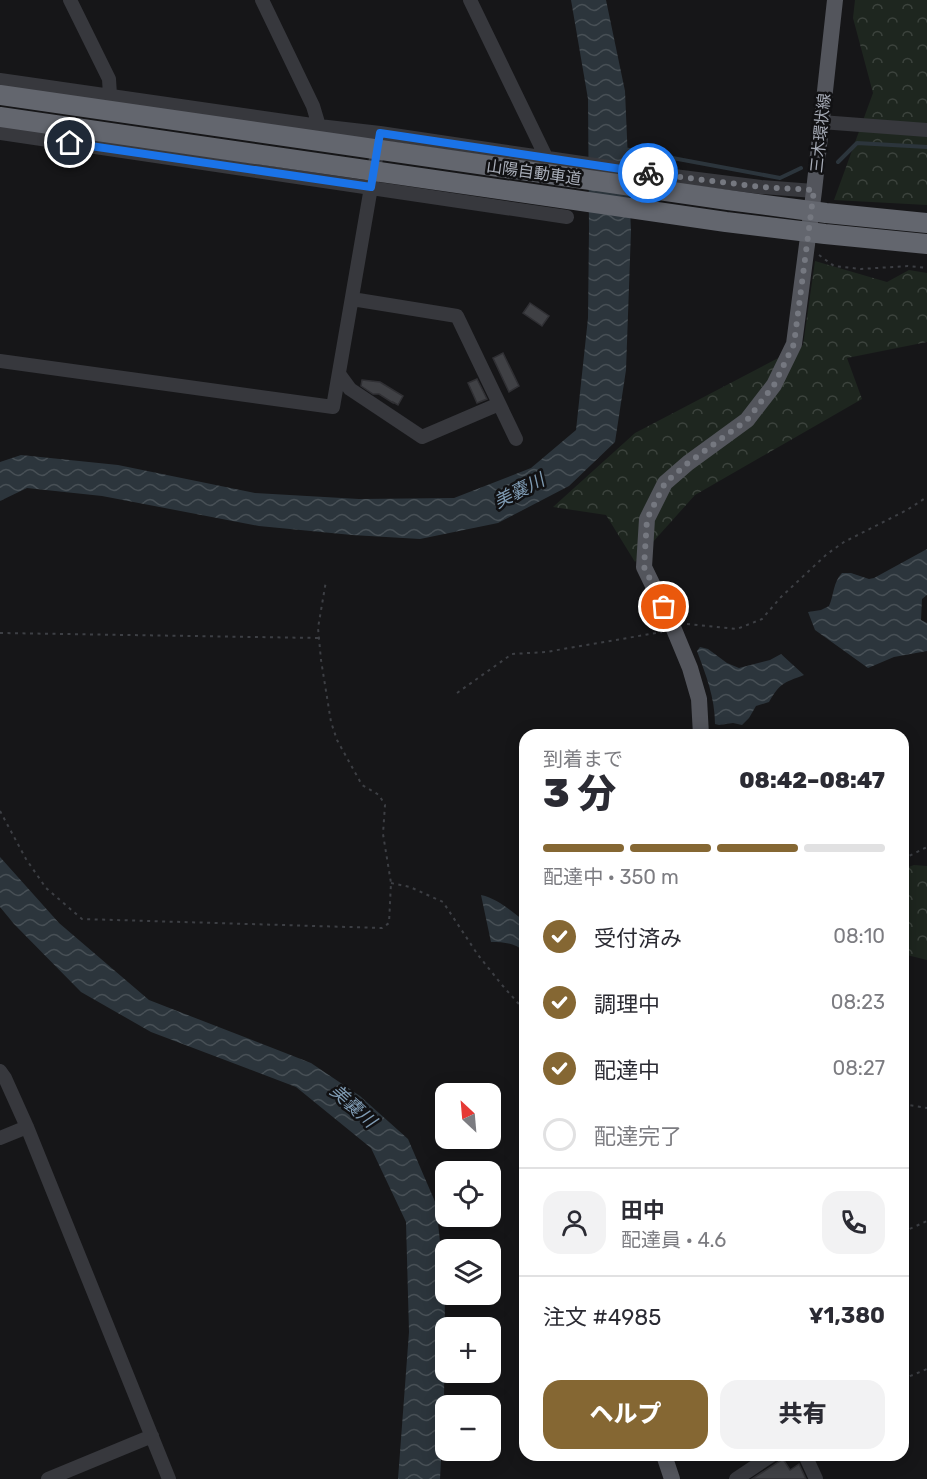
<!DOCTYPE html>
<html lang="ja">
<meta charset="utf-8">
<style>
:root{--surface:#fff;--page:#f2f2f3;--text:#2b2b33;--muted:#7c7c81;--line:#e1e1e2;--accent:#856733}
body{margin:0;font-family:Rubik,"Noto Sans JP",sans-serif;background:var(--page);color:var(--text);height:100vh;display:flex;flex-direction:column;font-size:22px;white-space:nowrap}
*{box-sizing:border-box;margin:0}
p{font-size:20px;color:var(--muted)}
.icon{flex:none;width:33px;height:33px;fill:none;stroke:currentColor;stroke-width:2;stroke-linecap:round;stroke-linejoin:round}
.map{position:relative;flex:1;overflow:hidden}
.side{position:absolute;left:519px;top:729px;width:390px;height:732px;display:flex;flex-direction:column;background:var(--surface);border-radius:18px;box-shadow:0 3px 15px #0003}
.side>*{flex:none}
.needle{width:39px;rotate:334deg}
.buttons{position:absolute;left:435px;top:1083px;display:grid;gap:12px}
.buttons a{display:grid;place-items:center;width:66px;height:66px;border-radius:12px;background:var(--surface);box-shadow:0 3px 15px #0003;font-size:30px}
.pin{position:absolute;display:grid;place-items:center;width:51px;height:51px;color:#fff;margin:-26px;border:3px solid #fff;border-radius:50%;box-shadow:0 2px 6px #0007}
.courier{position:absolute;display:grid;place-items:center;width:60px;height:60px;margin:-30px;border:4px solid #1a73e8;border-radius:50%;background:#fff;color:#222;box-shadow:0 2px 8px #0007}
.headline em{font-style:normal;font-weight:800}
.headline div{display:flex;flex-direction:column-reverse}
.headline{display:flex;align-items:center;justify-content:space-between;height:102px;padding:0 24px}
h1{font-size:39px;font-weight:800;line-height:45px}
.bar{display:grid;grid-template-columns:repeat(4,1fr);gap:9px 6px;align-content:center;height:72px;padding:0 24px}
.bar i{height:8px;border-radius:4px;background:var(--line)}
.bar .current{background:var(--accent)}
.bar p{grid-column:span 4}
.line{display:flex;align-items:center;gap:15px;padding:0 24px;border-top:2px solid var(--line)}
.line div{flex:1}
.round{display:grid;place-items:center;flex:none;width:63px;height:63px;border-radius:18px;background:var(--page)}
ol{padding:0 24px;list-style:none}
li{display:flex;align-items:center;gap:18px;height:66px}
li p{margin-inline-start:auto}
li .icon{padding:6px;border-radius:50%;background:var(--accent);color:#fff;stroke-width:4}
li:last-child{color:var(--muted)}
li i{width:33px;height:33px;border:3px solid var(--line);border-radius:50%}
.primary-button{display:flex;gap:12px;margin-top:auto;padding:12px 24px}
.primary-button a{flex:1;height:69px;border-radius:18px;background:var(--accent);color:#fff;font-size:24px;font-weight:800;line-height:69px;text-align:center}
.primary-button a+a{background:var(--page);color:var(--text)}
.map>svg:first-child{display:block}
</style>
<div class="map">
<svg width="927" height="1479" viewBox="0 0 927 1479">
<defs>
<pattern id="forest-crowns" width="20" height="18" patternUnits="userSpaceOnUse" patternTransform="scale(1.5)"><rect width="20" height="18" fill="#1e261f"/><path d="M2 6a3 3 0 1 1 6 0M12 15a3 3 0 1 1 6 0" fill="none" stroke="#3c433d"/></pattern>
<pattern id="water-waves" width="16" height="10" patternUnits="userSpaceOnUse" patternTransform="scale(1.5)"><rect width="16" height="10" fill="#2c353c"/><path d="M0 5q4-4 8 0t8 0" fill="none" stroke="#485056"/></pattern>
</defs>
<rect width="100%" height="100%" fill="#161618"/>
<path fill="url(#forest-crowns)" d="M855,0H927V205L834,200L873,93L853,18Z
M815,261L887,282L909,270L927,273V342L847,358L862,399L695,495L635,562L606,515L553,507L635,433L803,345Z
M914,865L927,866V960L903,954V869Z"/>
<path fill="url(#water-waves)" d="M571,0H606L625,91L631,231L626,370L615,442L569,486L498,523L420,539L352,535L259,526L102,496L27,488L0,501V462L21,455L118,465L255,493L359,499L454,498L531,468L576,430L588,318L589,229L588,99Z
M927,549V595L922,599L921,620L927,623V651L894,657L868,668L815,630L808,612L821,610L829,606C834,595 833,582 842,573H851L869,579L874,578Z
M700,647L708,649L727,663L739,668L770,660L781,654L804,675C783,683 780,683 769,702L756,706L749,718L742,725L733,723L719,725L715,724C715,698 706,675 697,651Z
M0,857L59,923L149,1000L311,1063L360,1096L408,1139L436,1204L445,1289L444,1402L440,1479H398L409,1332L406,1222L371,1148L296,1087L151,1032L81,992L14,924L0,907Z
M481,895C499,899 510,911 525,921V952C515,943 504,942 491,942Z"/>
<g fill="none" stroke-linecap="round" stroke-linejoin="round">
<path stroke="#2c353c" stroke-width="4" d="M624,149L780,178L801,168
M838,162L857,143L927,147"/>
</g>
<path fill="#404145" stroke="#303034" stroke-width="1.5" d="M530,303L549,316L542,326L523,313Z
M503,353L519,386L509,392L493,358Z
M477,379L487,399L477,403L468,383Z
M362,380L380,382L403,396L398,405L393,402V403L379,394H373L361,386Z
M783,1459L790,1470L799,1464L806,1479H752Z"/>
<g fill="none" stroke-linecap="round" stroke-linejoin="round">
<path stroke="#3d3f44" stroke-width="2" stroke-dasharray="3 4.5" stroke-linecap="butt" d="M819,255L834,266L861,269L908,266L927,268
M687,624L737,629L762,619L781,597L827,554L844,542L907,510L927,497
M0,633L319,638
M457,693L512,654L546,652L662,632
M0,811L26,859L46,888L82,919L382,928L389,923L391,883L383,834L385,805L379,795L362,785L337,740L331,722L321,660L318,628L326,581
M903,859L927,847
M391,883L410,887L443,902L478,955L502,985L525,1011
M903,1104L927,1108
M903,1232L927,1221
M903,1379L927,1369"/>
<path stroke="#37383d" stroke-width="14" d="M70,0L109,79L110,95
M262,0L313,106L319,126
M470,0L546,157
M0,80L319,126L380,133L650,173L761,187L814,191
M821,122L927,130
M0,133L567,217
M352,299L457,316L516,439
M0,361L333,407L379,141
M339,374L350,389L422,437L499,404
M0,1071L5,1078L27,1127L169,1479
M0,1138L27,1127
M805,1455L816,1479
M48,1479L152,1436
M736,1479L772,1455"/>
<path stroke="#53555c" stroke-width="16" d="M701,735L699,699L690,668L673,627L644,567L647,519L665,483L688,463L747,420L774,385L794,344L814,191L835,0
M664,1455L672,1479"/>
<path stroke="#63666e" stroke-width="20" d="M0,95L728,200L826,213L927,223
M0,117L726,222L825,234L927,244"/>
</g>
<g fill="none" stroke-linecap="round" stroke-linejoin="round">
<path stroke="#757880" stroke-width="6" stroke-dasharray="0 10.8" d="M648,173L761,187L814,190L794,344L774,385L747,420L688,463L665,483L647,519L644,567L664,607"/>
<path stroke="#1a73e8" stroke-width="8" d="M70,143L371,187L380,133L648,173"/>
</g>
<g text-anchor="middle" stroke-width="5" stroke-linejoin="round" paint-order="stroke">
<g font-size="16" fill="#a8adb8" stroke="#111113">
<text transform="translate(820 133) rotate(-84)" y="6">三木環状線</text>
<text transform="translate(534 172) rotate(8)" y="6">山陽自動車道</text>
</g>
<g font-size="18" font-style="italic" fill="#7f9bb3" stroke="#111113">
<text transform="translate(519 491) rotate(-27)" y="6">美嚢川</text>
<text transform="translate(353 1106) rotate(42)" y="6">美嚢川</text>
</g>
</g>
</svg>
<div class="buttons">
<a><svg class="needle" viewBox="-14 -14 28 28"><path d="M0-13l5 13h-10z" fill="#e53935"/><path d="M0 13l5-13h-10z" fill="#7c7c81"/></svg></a>
<a><svg class="icon" aria-label="locate" viewBox="0 0 24 24"><circle cx="12" cy="12" r="6"/><path d="M12 2v4M12 18v4M2 12h4M18 12h4"/></svg></a>
<a><svg class="icon" aria-label="layers" viewBox="0 0 24 24"><path d="M12 4l9 5-9 5-9-5zM3 14l9 5 9-5"/></svg></a>
<a>+</a>
<a>−</a>
</div>
<div class="pin" style="left:664px;top:607px;background:#ea580c"><svg class="icon" aria-label="bag" viewBox="0 0 24 24"><path d="M5 8h14l-1 12H6zM9 8a3 3 0 0 1 6 0"/></svg></div>
<div class="pin" style="left:70px;top:143px;background:#1f2937"><svg class="icon" aria-label="home" viewBox="0 0 24 24"><path d="M3 11l9-7 9 7M6 9v11h12V9"/></svg></div>
<div class="courier" style="left:648px;top:173px"><svg class="icon" aria-label="bike" viewBox="0 0 24 24"><circle cx="6" cy="16" r="4"/><circle cx="18" cy="16" r="4"/><path d="M6 16l4-8h5l3 8M10 8l3 8H6M13 5h3"/></svg></div>
<section class="side">
<div class="headline"><div><h1>3 分</h1><p>到着まで</p></div><em>08:42–08:47</em></div>
<div class="bar"><i class="current"></i><i class="current"></i><i class="current"></i><i></i><p>配達中 · 350 m</p></div>
<ol>
<li><svg class="icon" aria-label="check" viewBox="0 0 24 24"><path d="M5 12l5 5 9-10"/></svg>受付済み<p>08:10</p></li>
<li><svg class="icon" aria-label="check" viewBox="0 0 24 24"><path d="M5 12l5 5 9-10"/></svg>調理中<p>08:23</p></li>
<li><svg class="icon" aria-label="check" viewBox="0 0 24 24"><path d="M5 12l5 5 9-10"/></svg>配達中<p>08:27</p></li>
<li><i></i>配達完了</li>
</ol>
<div class="line" style="height:108px"><a class="round"><svg class="icon" aria-label="person" viewBox="0 0 24 24"><circle cx="12" cy="8" r="4"/><path d="M4 21q1-7 8-7t8 7"/></svg></a><div><b>田中</b><p>配達員 · 4.6</p></div><a class="round"><svg class="icon" aria-label="phone" viewBox="0 0 24 24"><path d="M5 4h4l2 5-3 2q2 4 5 5l2-3 5 2v4C11 20 4 13 5 4z"/></svg></a></div>
<div class="line" style="height:78px"><div>注文 #4985</div><b>¥1,380</b></div>
<div class="primary-button"><a>ヘルプ</a><a>共有</a></div>
</section>
</div>
